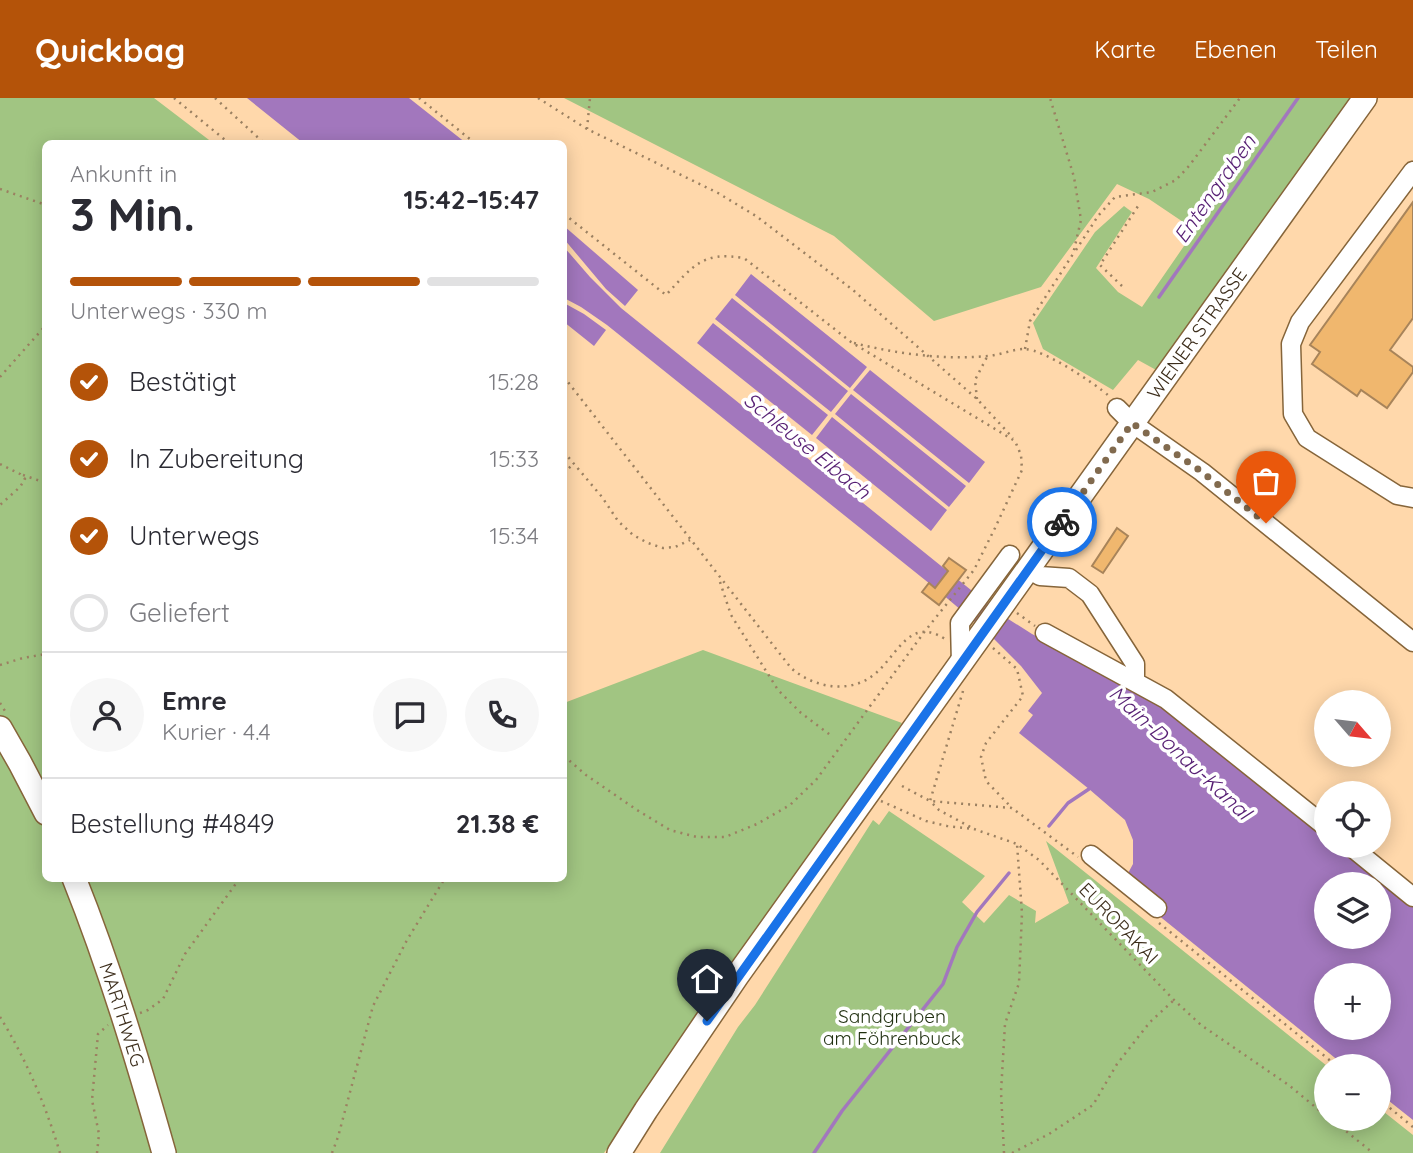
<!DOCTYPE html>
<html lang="de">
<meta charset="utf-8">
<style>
:root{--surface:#fff;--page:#f7f7f7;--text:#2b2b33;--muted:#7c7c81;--line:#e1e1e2;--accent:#b45309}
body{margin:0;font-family:Quicksand,sans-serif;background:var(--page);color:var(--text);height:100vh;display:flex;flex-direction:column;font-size:26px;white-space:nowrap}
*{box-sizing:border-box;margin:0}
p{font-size:23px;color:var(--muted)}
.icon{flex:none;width:38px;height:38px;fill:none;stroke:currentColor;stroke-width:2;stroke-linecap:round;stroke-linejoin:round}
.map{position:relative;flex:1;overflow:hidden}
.panel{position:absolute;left:42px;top:42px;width:525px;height:742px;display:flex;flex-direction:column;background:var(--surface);border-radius:10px;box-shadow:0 4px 18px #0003}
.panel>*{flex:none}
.needle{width:46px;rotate:118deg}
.controls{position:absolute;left:1314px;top:592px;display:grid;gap:14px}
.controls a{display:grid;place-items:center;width:77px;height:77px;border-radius:50%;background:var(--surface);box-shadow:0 4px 18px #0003;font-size:35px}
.pin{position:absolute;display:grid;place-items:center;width:60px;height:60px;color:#fff;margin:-72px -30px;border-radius:50% 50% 50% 0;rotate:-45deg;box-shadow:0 0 7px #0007}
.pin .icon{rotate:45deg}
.courier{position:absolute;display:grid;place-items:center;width:70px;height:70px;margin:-35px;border:5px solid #1a73e8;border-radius:50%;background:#fff;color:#222;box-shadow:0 2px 9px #0007}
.overview em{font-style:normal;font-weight:800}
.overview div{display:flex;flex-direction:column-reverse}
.overview{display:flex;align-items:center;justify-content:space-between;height:119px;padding:0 28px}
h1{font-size:46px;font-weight:800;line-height:52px}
.bar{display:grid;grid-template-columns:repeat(4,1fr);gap:10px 7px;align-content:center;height:84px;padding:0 28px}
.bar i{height:9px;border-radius:5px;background:var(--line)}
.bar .active{background:var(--accent)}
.bar p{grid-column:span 4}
.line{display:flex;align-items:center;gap:18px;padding:0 28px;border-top:2px solid var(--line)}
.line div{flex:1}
.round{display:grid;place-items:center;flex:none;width:74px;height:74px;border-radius:37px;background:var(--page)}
ol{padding:0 28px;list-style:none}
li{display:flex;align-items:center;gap:21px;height:77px}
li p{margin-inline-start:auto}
li .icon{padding:7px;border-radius:50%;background:var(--accent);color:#fff;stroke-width:4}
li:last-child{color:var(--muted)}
li i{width:38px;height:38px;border:4px solid var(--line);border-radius:50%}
header{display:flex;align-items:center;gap:42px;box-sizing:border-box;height:98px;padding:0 35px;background:var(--accent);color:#fff}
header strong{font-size:33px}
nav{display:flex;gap:38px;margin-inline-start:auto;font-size:24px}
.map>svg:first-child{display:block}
</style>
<header>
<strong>Quickbag</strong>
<nav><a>Karte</a><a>Ebenen</a><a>Teilen</a></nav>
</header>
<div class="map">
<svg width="1413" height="1055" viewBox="0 0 1413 1055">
<rect width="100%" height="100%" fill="#ffd8ab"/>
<path fill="#a1c582" d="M0,0H154L213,45L46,46V780H564V605L703,552L902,625L727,872L604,1055H0Z
M564,0H1352L1158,273L1138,262L1113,292L1043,251L1033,225L1095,134L1124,108L1132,114L1096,170L1118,194L1142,209L1195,132L1149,101L1117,86L1041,189L934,223L834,138Z
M889,713L985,778L962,804L984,825L1009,797L1036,813L1035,825L1069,805L1046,743L1327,968L1326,1020H1379V1010L1413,1037V1055H660L738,929L755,907L873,722L879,727Z"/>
<path fill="#a277bd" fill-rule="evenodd" d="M247,0H409L466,45H303Z
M564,128L638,192L625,208L606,191L564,141Z
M564,149L590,179L621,210L1002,517L1032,536L1160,603L1326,736V747H1340L1413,806V1022L1379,995V968H1345L1116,783L1126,779L1133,766V742L1125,722L1089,691L1019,635L1033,617L1028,613L1042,595L1021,568L988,535L935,490L607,227L581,209L564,200ZM1326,786H1379V838H1326ZM1326,877H1379V929H1326Z
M751,176L867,269L850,290L735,197Z
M732,200L848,293L831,314L715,221Z
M564,205L584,216L606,232L594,248L564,224Z
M713,225L828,317L812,337L697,245Z
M870,272L985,364L969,385L853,292Z
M851,296L966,388L949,409L835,316Z
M832,319L947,412L931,433L816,340Z"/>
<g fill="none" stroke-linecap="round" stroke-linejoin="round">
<path stroke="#a277bd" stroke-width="3.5" d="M1159,199L1298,0
M1049,728L1068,705L1089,691
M814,1055L842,1013L943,886L957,849L977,814L1009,775"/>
</g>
<path fill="#f0b76e" stroke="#a8845a" stroke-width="2" d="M1413,104V220L1390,252L1413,269V274L1387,310L1361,292L1357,298L1312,266L1320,254L1310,247Z
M1117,430L1128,438L1103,475L1092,468Z
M949,460L966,472L939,507L922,494L929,485L935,490L948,473L943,468Z"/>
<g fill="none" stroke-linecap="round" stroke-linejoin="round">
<defs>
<path id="minor" d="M1413,73L1300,224L1291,246L1293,316L1307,340L1397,397L1413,400
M1117,310L1132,325L1202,374L1413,544
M1028,471L1040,478L1069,480L1090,496L1135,566V584
M1045,535L1166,601L1326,729
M961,566L960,525L1010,457
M1349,747L1413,799
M1091,757L1157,810"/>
<g id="major">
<path d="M0,630L20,665L46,715"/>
<path id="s1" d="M74,780C110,870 138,963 164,1055"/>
<path id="s2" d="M619,1055L646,1012L737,878L1365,0"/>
</g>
</defs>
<use href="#minor" stroke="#86653a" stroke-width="21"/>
<use href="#major" stroke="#86653a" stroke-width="26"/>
<path stroke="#9b8061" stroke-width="2.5" stroke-dasharray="2 5" stroke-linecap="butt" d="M174,0L230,46
M215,0L265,46
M419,0L476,46
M538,0L587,31L718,95L756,118L853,192L977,301L1013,340
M587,31L590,0
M0,91L46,107
M564,116L666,197C693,168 702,153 744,160L851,244L1015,343L1021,357L1022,372L995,430L974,472L925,533L816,682L790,707L757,726L725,739H697L670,732L637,712L586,677L564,658
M1076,152L1098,118L1115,99L1152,94L1176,82L1189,68L1240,0
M1122,188L1100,167L1140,105
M854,245C898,256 943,262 988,258C1000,257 1013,251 1025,251C1045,252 1094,285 1109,298
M1025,251L1030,223L1073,156L1081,122L1074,79L1050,0
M0,279L46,227
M564,279L791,570C814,590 851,597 876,575C898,556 910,518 945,541
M977,301L975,282L987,259
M564,354L602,399L618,423L633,437L648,445L663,450L675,449L690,442
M0,366L20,376L25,381L20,389L0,407
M564,375L573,366
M23,377L46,385
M720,484L731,517L778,592L801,615L833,639
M1017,515L1035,528
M993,550L1017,571L1023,598L986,645L981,659L986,683L1012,710
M0,567L23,560L46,556
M963,593L930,703L939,712L974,731
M0,605L5,613
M902,688L930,703L1012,710L1078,759
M881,703L926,723L947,728L974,731L1017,746L1039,762L1174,902L1201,927L1290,988L1326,1018
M1159,825L1337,968
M140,915L148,912L163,901L185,856L240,780
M0,919C26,961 46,1008 60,1055
M1379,1001L1413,1029
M1330,1020L1373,1055
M97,1055L99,1036L92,1002L98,936L108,927
M332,1055L338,1039L373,908L407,842L445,780
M1004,1055L1001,994L1005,926L1019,885L1022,815L1017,746
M1012,1055L1049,1036L1093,1007L1117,966L1150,924L1174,902"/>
<use href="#minor" stroke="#fff" stroke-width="18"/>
<use href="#major" stroke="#fff" stroke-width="23"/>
</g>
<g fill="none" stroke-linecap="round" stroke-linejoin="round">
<path stroke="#816a4e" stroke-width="7" stroke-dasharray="0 12.6" d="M1062,424L1132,325L1202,374L1266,425"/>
<path stroke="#1a73e8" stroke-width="9" d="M707,923L1062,424"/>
</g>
<g text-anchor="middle" stroke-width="7" stroke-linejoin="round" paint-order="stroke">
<g font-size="19" fill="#3d2e1c" stroke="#fff">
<text dy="7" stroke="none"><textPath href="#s2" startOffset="1003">WIENER STRASSE</textPath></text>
<text transform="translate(1119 825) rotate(46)" y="7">EUROPAKAI</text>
<text dy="7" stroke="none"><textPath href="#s1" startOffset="145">MARTHWEG</textPath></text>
</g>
<g font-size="19" fill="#1f2f0f" stroke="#fff">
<text x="892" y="925">Sandgruben<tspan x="892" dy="22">am Föhrenbuck</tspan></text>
</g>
<g font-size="21" font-style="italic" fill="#561e73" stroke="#fff">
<text transform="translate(1215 91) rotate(-55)" y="7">Entengraben</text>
<text transform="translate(807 348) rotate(39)" y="7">Schleuse Eibach</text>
<text transform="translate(1180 655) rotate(43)" y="7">Main-Donau-Kanal</text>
</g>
</g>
</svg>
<div class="controls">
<a><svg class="needle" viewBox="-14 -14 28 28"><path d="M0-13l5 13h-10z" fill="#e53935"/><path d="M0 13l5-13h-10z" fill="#7c7c81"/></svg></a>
<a><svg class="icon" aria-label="locate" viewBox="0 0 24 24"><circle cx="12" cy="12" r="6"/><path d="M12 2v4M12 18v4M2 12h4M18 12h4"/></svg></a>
<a><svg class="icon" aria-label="layers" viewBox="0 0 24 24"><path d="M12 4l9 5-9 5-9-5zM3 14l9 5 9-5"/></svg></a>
<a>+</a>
<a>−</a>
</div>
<div class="pin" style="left:1266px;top:425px;background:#ea580c"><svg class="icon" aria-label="bag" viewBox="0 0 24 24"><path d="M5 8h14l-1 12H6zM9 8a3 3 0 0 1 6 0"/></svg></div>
<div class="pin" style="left:707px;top:923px;background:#1f2937"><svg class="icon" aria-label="home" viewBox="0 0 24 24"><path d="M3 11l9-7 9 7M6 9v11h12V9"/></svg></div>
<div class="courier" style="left:1062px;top:424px"><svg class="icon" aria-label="bike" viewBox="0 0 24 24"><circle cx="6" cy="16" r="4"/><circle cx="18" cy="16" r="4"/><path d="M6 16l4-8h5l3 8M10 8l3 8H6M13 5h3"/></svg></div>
<section class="panel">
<div class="overview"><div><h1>3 Min.</h1><p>Ankunft in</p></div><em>15:42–15:47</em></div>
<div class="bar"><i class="active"></i><i class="active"></i><i class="active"></i><i></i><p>Unterwegs · 330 m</p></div>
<ol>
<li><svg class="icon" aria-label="check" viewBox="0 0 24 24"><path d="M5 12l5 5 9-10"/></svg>Bestätigt<p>15:28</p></li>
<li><svg class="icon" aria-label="check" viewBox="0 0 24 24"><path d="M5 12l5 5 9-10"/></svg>In Zubereitung<p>15:33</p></li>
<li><svg class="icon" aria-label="check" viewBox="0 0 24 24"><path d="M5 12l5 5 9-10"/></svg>Unterwegs<p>15:34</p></li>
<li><i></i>Geliefert</li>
</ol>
<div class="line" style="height:126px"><a class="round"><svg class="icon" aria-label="person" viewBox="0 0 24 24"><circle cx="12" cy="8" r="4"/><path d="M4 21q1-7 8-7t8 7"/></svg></a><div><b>Emre</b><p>Kurier · 4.4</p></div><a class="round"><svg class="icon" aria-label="chat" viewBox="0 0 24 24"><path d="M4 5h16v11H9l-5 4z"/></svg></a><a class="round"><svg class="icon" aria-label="phone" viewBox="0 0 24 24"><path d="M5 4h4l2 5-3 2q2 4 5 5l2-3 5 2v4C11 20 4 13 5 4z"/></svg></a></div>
<div class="line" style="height:91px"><div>Bestellung #4849</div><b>21.38 €</b></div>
</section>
</div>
